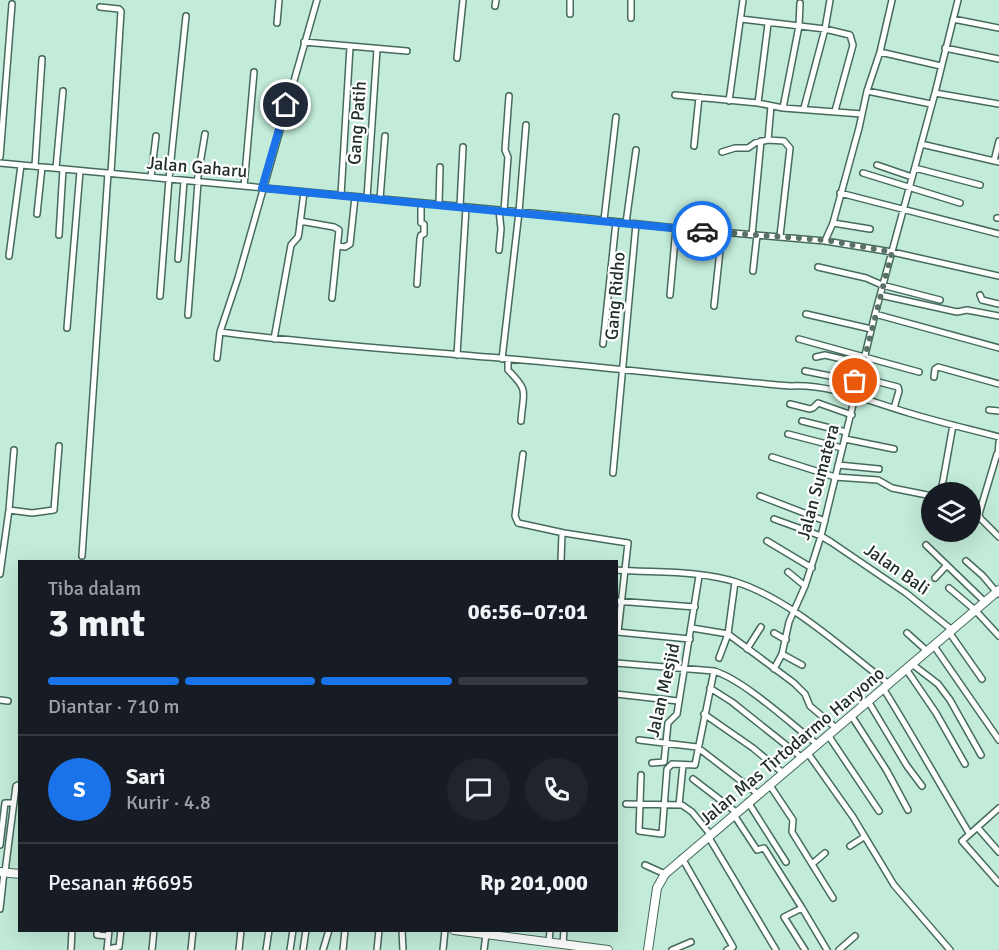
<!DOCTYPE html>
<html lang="id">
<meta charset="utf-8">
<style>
:root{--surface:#171b24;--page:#20242c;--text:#f1f3f6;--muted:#9ea1a6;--line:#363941;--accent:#1a73e8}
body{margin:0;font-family:Signika,sans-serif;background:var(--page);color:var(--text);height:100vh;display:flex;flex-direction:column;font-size:22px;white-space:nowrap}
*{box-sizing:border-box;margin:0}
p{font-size:20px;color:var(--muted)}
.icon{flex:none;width:33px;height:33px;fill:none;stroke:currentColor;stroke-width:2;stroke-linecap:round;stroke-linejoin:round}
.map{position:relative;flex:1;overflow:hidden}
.panel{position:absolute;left:18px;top:560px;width:600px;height:372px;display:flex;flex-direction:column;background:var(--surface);border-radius:0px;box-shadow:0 6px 24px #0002}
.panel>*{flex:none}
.controls{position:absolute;left:921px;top:482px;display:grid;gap:12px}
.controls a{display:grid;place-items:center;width:60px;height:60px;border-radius:50%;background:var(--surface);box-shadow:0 6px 24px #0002;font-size:30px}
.pin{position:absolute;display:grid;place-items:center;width:51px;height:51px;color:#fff;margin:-26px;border:3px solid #fff;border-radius:50%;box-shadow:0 2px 6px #0007}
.courier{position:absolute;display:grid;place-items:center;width:60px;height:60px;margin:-30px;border:4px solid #1a73e8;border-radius:50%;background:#fff;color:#222;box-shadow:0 2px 8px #0007}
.summary em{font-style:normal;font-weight:700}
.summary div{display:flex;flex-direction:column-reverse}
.summary{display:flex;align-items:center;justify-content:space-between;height:102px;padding:0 30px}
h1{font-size:39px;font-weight:700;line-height:45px}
.bar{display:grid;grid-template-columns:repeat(4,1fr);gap:9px 6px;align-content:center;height:72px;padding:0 30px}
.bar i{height:8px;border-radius:4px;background:var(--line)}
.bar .active{background:var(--accent)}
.bar p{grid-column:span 4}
.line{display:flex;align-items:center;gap:15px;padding:0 30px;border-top:2px solid var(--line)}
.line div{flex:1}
.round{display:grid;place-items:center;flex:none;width:63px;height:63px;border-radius:32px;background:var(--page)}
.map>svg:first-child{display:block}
</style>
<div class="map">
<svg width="999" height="950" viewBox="0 0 999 950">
<rect width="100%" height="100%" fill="#c2ebd9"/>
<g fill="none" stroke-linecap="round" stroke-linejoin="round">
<defs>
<path id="street" d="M495,6L496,0
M100,7L119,9L121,11L111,173
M570,14V0
M631,18V0
M741,19L825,29L850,35L853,45L835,111
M953,19L999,28
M277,23L279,0
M304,42L407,51
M945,48L999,59
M880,52L941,66
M457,58L463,0
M867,91L880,52L892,0
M935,93L999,104
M675,95L758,103L783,108L862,114
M729,101L743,0
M758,103L768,24
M783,108L799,26L800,3
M804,108L825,29L830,0
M768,140L784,141L790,148L780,236
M921,144L999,162
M694,146L699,97
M722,152L735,148H748L755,143L768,140L771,106
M0,157L12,4
M994,161L999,141
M0,163L573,217L676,228L825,241L892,252L999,276
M877,165L912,177
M35,166L42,59
M56,168L63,91
M915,168L980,185
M863,173L960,203
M151,177L156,136
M197,182L205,134
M244,186L254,72
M840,193L999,234
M341,195L350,47
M367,198L377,49
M380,199L385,136
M439,204L440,167
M460,206L463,147
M504,211L508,157L505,150L509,96
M37,214L42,167
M997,218H999
M604,220L616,117
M300,221L334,227L339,230L332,298
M626,223L636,150
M833,223L870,229
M59,235L63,169
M752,235L761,141
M825,241L833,223L859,128L867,91L931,104
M338,246L345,247L350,244L355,197
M499,250L501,229L499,210
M9,256L21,165
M178,259L184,181
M818,267L866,278L882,285L940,300
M753,271L757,235
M417,284L420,239L421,235L424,234V224L421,223V204
M670,295L676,228
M880,295L957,312L967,310L999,316
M980,295L982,300L999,304
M160,296L169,179L186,16
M714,306L722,232
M806,314L871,329
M875,314L999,348
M188,315L198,182
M67,328L80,171
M220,332C304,343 389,349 474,356C580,364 685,377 791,386C831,384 871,402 909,413C938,422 969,429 999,437
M274,339L291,245L298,237L299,232L304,192
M799,339L919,372
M603,344L616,222
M457,355L466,208
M816,357L825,355L863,364
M217,358L220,332L238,278L317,0
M502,359L519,212L526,125
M508,360V370C530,392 523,391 521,421
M805,371L855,381L859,380
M859,377L898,387L899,391L894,408
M934,377L935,369L938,367L999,384
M790,404L810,409L813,408L818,403L852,415
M989,410L999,411
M802,421L846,432
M788,434L842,448
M845,439L894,449
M523,454L515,516L518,523L564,533L628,543L618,632
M997,454L979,514L980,518L999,537
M998,455L999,442
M772,457L835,477L878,480L892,488L932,496
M838,465L879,469
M613,473L636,224
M941,492L953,425
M760,496L825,521
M9,510L32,513L54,510L59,446
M774,519L821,536L831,542L906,593L952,630
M767,541L812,568
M926,545L985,602
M82,556L108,173
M561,561L562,533
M966,561L983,576L998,594
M616,570C655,573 699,570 736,582C790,599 843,649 889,684
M788,572L805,586
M0,574L9,510L14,450
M935,578L947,565
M949,588L975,610L999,636
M616,601L695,607
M692,628L728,634L794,683L805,694L810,706L836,728
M617,632L690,639
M949,632L982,679
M774,633L786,640
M907,633L927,651
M934,646L999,740
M747,649L761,627
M782,654L802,665
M719,658L728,634L735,582
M616,663L714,671L695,765L672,764L667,769L662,834L639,831L641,775
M912,664L938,684L950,700L981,755
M774,669L782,654L789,622L805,586L821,536L875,314L935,93L958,0
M906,669L936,713L965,764
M714,671C744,680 791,724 817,744
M710,688L732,702L801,757
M883,688C913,736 940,785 969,833
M616,694L678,701
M0,700L8,701
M868,701L907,766L922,786
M704,714L753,748L783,773
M851,715L887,771L908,810
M828,735L879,811
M639,740L697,747L758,794
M807,752L853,817L894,885L950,950
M652,763L664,762L668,723L677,714L699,576
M693,779L736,812
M769,784L793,820L792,832L833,898
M748,802L786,862
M626,804L682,805L692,812L710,834
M679,805L683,765
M999,808L962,841L999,883
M734,815L757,850L764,848L802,908L784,917L805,950
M978,828L999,852
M708,836L776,950
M0,845L5,803H14
M850,846L864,837
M682,858L733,947L727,950
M812,864L825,853
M645,865L665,874
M5,872L16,786L20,784
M802,908L827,950
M0,909L4,872
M97,930V935L108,936
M402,930L403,950
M549,942L550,930
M563,944L564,930
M107,949L119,947L121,930
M71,950L72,930
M107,950L109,930
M152,950L154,930
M191,950L193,930
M239,950L241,930
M266,950L269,930
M290,950L293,930
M303,950L306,930
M323,950L329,930
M343,950L345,930
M377,950L379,930
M443,950L445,930
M484,950L486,934
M672,950L691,942
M839,950L855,936"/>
<path id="secondary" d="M0,872L20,874
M454,930L608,950
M648,950L657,888L665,874L999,590"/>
</defs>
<use href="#street" stroke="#466b5b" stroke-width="8"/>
<use href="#secondary" stroke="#466b5b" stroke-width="10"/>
<use href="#street" stroke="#fff" stroke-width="5"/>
<use href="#secondary" stroke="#fff" stroke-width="8"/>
</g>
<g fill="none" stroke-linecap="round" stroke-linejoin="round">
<path stroke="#597166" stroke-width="6" stroke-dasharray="0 10.8" d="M702,231L825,240L892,252L859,380L855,381"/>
<path stroke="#1a73e8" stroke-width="8" d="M286,105L262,188L702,231"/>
</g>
<g text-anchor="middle" stroke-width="4.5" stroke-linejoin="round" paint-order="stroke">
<g font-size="18" fill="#202f28" stroke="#fff">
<text transform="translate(357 123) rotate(-86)" y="6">Gang Patih</text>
<text transform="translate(197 167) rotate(5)" y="6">Jalan Gaharu</text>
<text transform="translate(615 296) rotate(-85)" y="6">Gang Ridho</text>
<text transform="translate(818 482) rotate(-75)" y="6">Jalan Sumatera</text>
<text transform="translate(897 569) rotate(35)" y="6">Jalan Bali</text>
<text transform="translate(663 690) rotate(-77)" y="6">Jalan Mesjid</text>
<text transform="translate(792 746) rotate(-40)" y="6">Jalan Mas Tirtodarmo Haryono</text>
</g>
</g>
</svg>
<div class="controls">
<a><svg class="icon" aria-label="layers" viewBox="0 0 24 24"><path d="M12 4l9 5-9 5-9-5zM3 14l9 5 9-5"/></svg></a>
</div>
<div class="pin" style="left:855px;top:381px;background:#ea580c"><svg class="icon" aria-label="bag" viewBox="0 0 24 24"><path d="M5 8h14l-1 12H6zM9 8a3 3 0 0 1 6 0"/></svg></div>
<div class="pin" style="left:286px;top:105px;background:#1f2937"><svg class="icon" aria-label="home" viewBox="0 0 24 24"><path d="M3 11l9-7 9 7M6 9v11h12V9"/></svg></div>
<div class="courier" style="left:702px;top:231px"><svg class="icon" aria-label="car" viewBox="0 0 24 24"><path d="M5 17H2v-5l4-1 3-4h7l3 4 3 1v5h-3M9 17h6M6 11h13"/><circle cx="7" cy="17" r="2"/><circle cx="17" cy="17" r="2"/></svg></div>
<section class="panel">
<div class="summary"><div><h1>3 mnt</h1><p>Tiba dalam</p></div><em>06:56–07:01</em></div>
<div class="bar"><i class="active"></i><i class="active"></i><i class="active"></i><i></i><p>Diantar · 710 m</p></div>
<div class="line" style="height:108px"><b class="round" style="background:var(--accent);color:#fff">S</b><div><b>Sari</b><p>Kurir · 4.8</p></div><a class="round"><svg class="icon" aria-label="chat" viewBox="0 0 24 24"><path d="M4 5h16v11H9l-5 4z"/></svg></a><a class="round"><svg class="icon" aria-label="phone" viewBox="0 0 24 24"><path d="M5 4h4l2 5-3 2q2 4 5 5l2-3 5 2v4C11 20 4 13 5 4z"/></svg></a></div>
<div class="line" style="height:78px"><div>Pesanan #6695</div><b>Rp 201,000</b></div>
</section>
</div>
